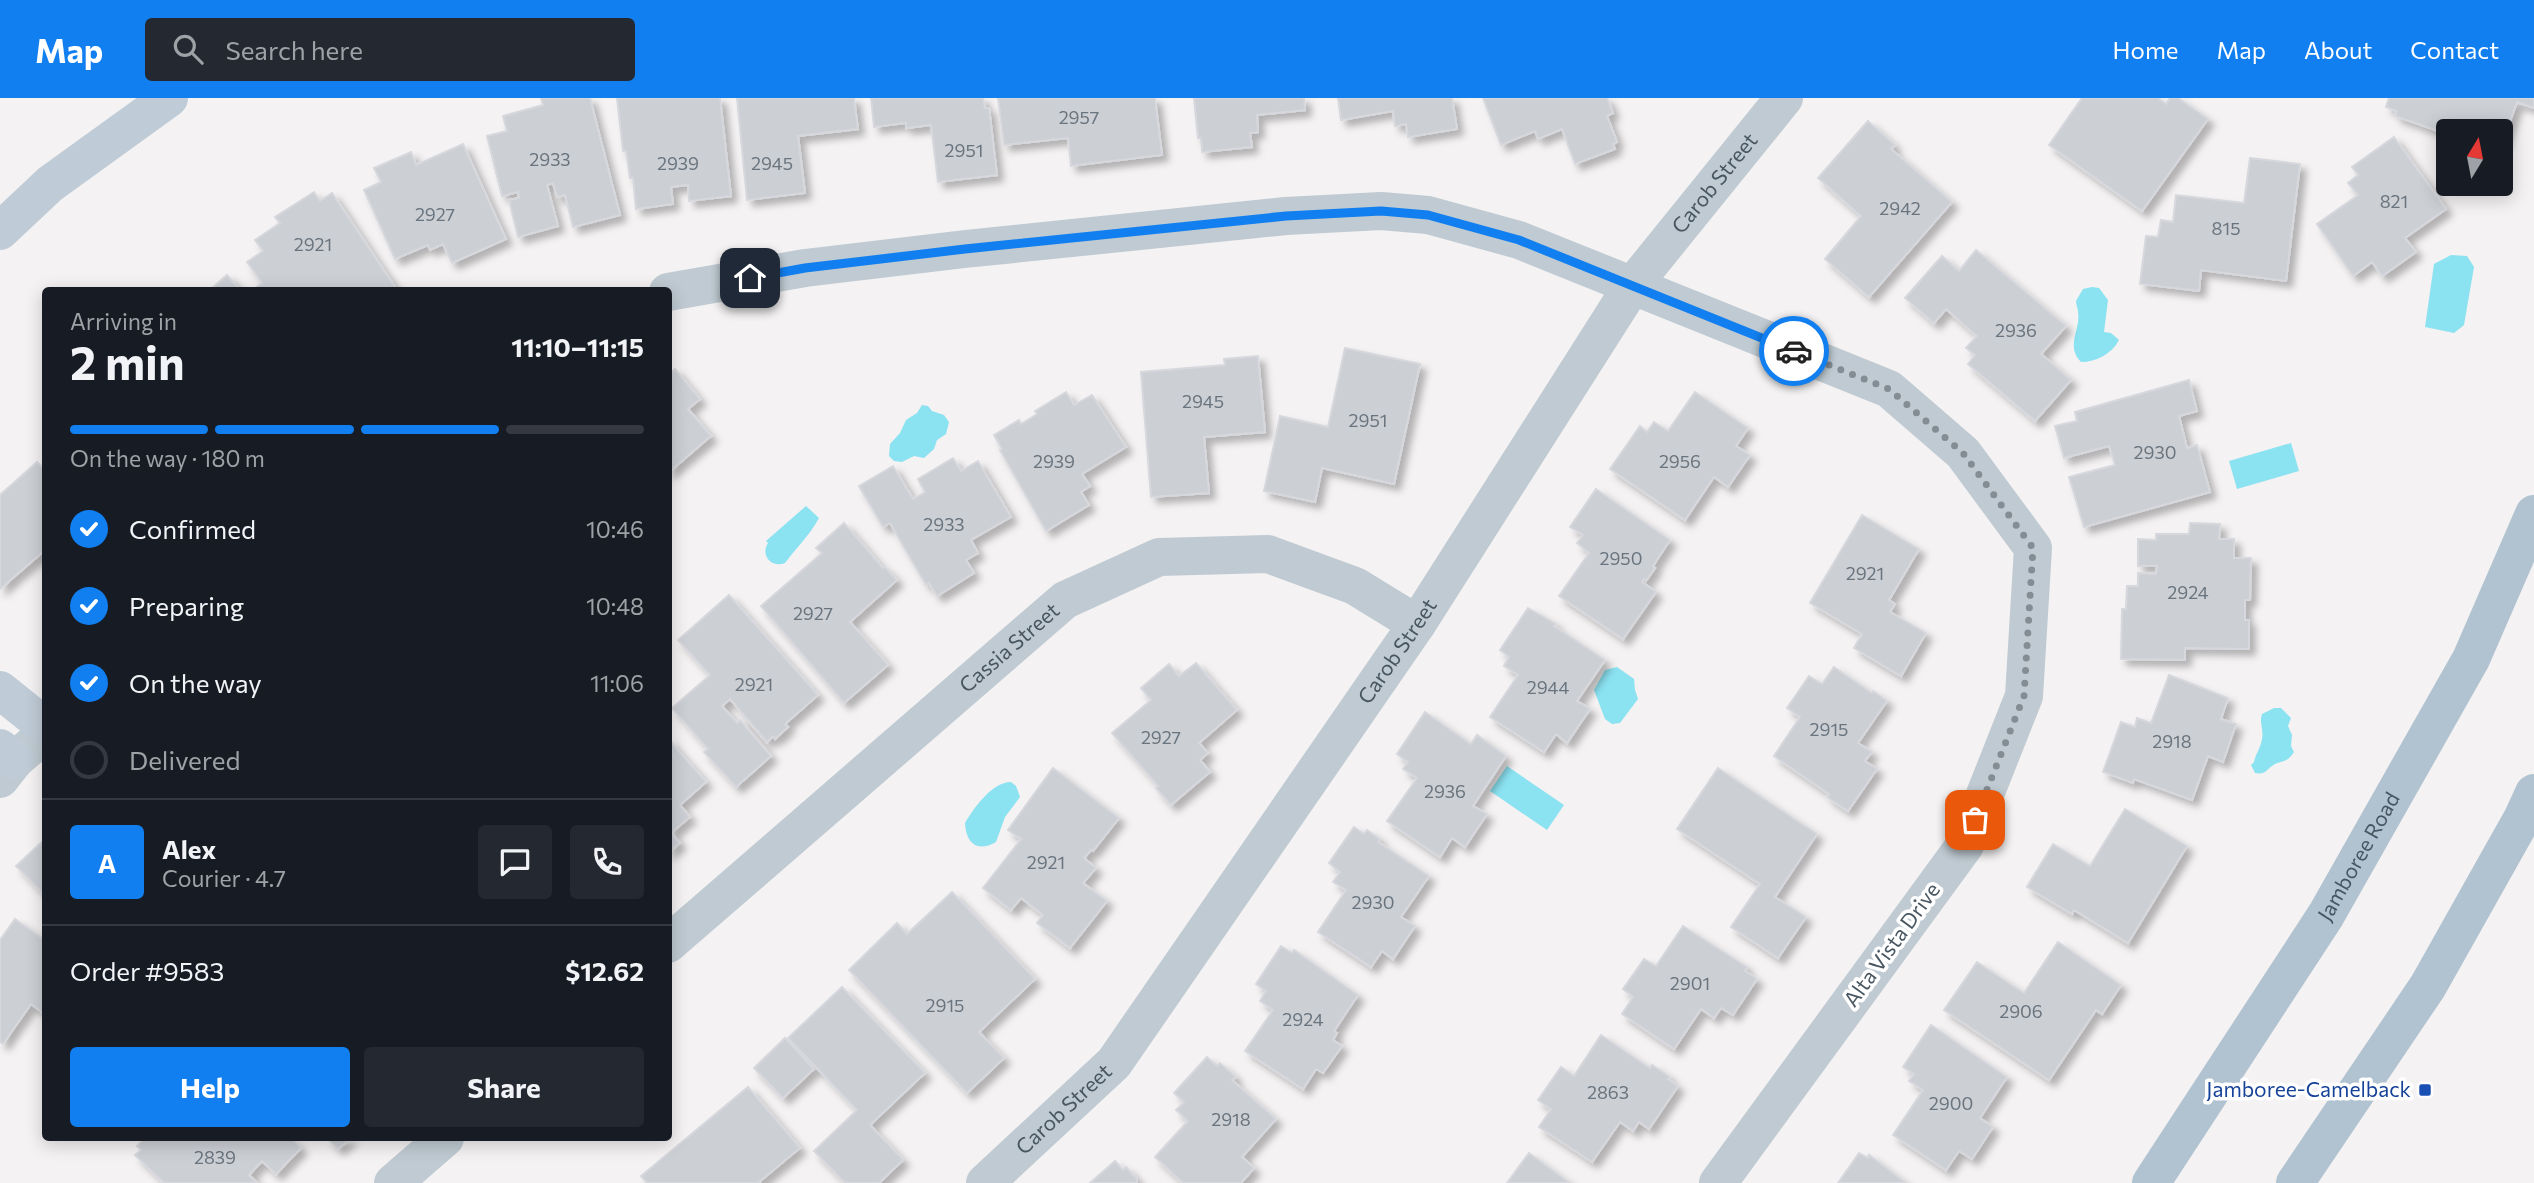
<!DOCTYPE html>
<meta charset="utf-8">
<style>
:root{--surface:#171b24;--page:#242831;--text:#f1f3f6;--muted:#9ea1a6;--line:#363941;--accent:#117fef}
body{margin:0;font-family:Commissioner,sans-serif;background:var(--page);color:var(--text);height:100vh;display:flex;flex-direction:column;font-size:26px;white-space:nowrap}
*{box-sizing:border-box;margin:0}
p{font-size:23px;color:var(--muted)}
.icon{flex:none;width:38px;height:38px;fill:none;stroke:currentColor;stroke-width:2;stroke-linecap:round;stroke-linejoin:round}
.map{position:relative;flex:1;overflow:hidden}
.sheet{position:absolute;left:42px;top:189px;width:630px;height:854px;display:flex;flex-direction:column;background:var(--surface);border-radius:7px;box-shadow:0 4px 18px #0003}
.sheet>*{flex:none}
.needle{width:46px;rotate:10deg}
.tools{position:absolute;left:2436px;top:21px;display:grid;gap:14px}
.tools a{display:grid;place-items:center;width:77px;height:77px;border-radius:7px;background:var(--surface);box-shadow:0 4px 18px #0003;font-size:35px}
.pin{position:absolute;display:grid;place-items:center;width:60px;height:60px;color:#fff;margin:-30px;border-radius:14px;box-shadow:0 4px 10px #0006}
.courier{position:absolute;display:grid;place-items:center;width:70px;height:70px;margin:-35px;border:5px solid #117fef;border-radius:50%;background:#fff;color:#222;box-shadow:0 2px 9px #0007}
.summary em{font-style:normal;font-weight:700}
.summary div{display:flex;flex-direction:column-reverse}
.summary{display:flex;align-items:center;justify-content:space-between;height:119px;padding:0 28px}
h1{font-size:46px;font-weight:700;line-height:52px}
.bar{display:grid;grid-template-columns:repeat(4,1fr);gap:10px 7px;align-content:center;height:84px;padding:0 28px}
.bar i{height:9px;border-radius:5px;background:var(--line)}
.bar .selected{background:var(--accent)}
.bar p{grid-column:span 4}
.line{display:flex;align-items:center;gap:18px;padding:0 28px;border-top:2px solid var(--line)}
.line div{flex:1}
.round{display:grid;place-items:center;flex:none;width:74px;height:74px;border-radius:7px;background:var(--page)}
ol{padding:0 28px;list-style:none}
li{display:flex;align-items:center;gap:21px;height:77px}
li p{margin-inline-start:auto}
li .icon{padding:7px;border-radius:50%;background:var(--accent);color:#fff;stroke-width:4}
li:last-child{color:var(--muted)}
li i{width:38px;height:38px;border:4px solid var(--line);border-radius:50%}
.button{display:flex;gap:14px;margin-top:auto;padding:14px 28px}
.button a{flex:1;height:80px;border-radius:7px;background:var(--accent);color:#fff;font-size:28px;font-weight:700;line-height:80px;text-align:center}
.button a+a{background:var(--page);color:var(--text)}
header{display:flex;align-items:center;gap:42px;box-sizing:border-box;height:98px;padding:0 35px;background:var(--accent);color:#fff}
header strong{font-size:33px}
nav{display:flex;gap:38px;margin-inline-start:auto;font-size:24px}
.search{width:490px;height:63px;background:var(--page);display:flex;align-items:center;gap:18px;box-sizing:border-box;padding:0 24px;border-radius:7px;color:var(--muted);font-size:26px}
.map>svg:first-child{display:block}
</style>
<header>
<strong>Map</strong>
<div class="search"><svg class="icon" aria-label="search" viewBox="0 0 24 24"><circle cx="10" cy="10" r="6"/><path d="M15 15l6 6"/></svg>Search here</div>
<nav><a>Home</a><a>Map</a><a>About</a><a>Contact</a></nav>
</header>
<div class="map">
<svg width="2534" height="1085" viewBox="0 0 2534 1085">
<defs>
<filter id="shadow"><feDropShadow dx="6" dy="6" stdDeviation="3.5" flood-color="#0004"/></filter>
</defs>
<rect width="100%" height="100%" fill="#f4f2f2"/>
<path fill="#8be2f1" d="M2451,157L2467,158L2474,169L2464,227L2454,235L2425,229L2434,166Z
M2092,189L2099,190L2108,202L2104,234L2111,235L2119,242C2112,256 2096,264 2081,264C2065,248 2081,232 2078,214C2078,210 2076,207 2076,203L2083,191Z
M922,307L928,308L932,313L944,317L949,324L946,336L937,342L934,351L924,360L914,358L902,364L894,363L889,358L890,346L900,335L906,322L917,315Z
M2291,345L2299,373L2237,391L2229,363Z
M806,408L819,420C809,438 797,449 785,465C772,470 760,458 768,445L766,443Z
M1617,569L1634,581L1635,592L1638,601L1620,625L1612,626L1605,621L1594,592L1605,572Z
M2274,610H2281L2291,620L2288,628L2292,637L2291,648L2294,654C2288,664 2284,662 2275,666C2266,671 2267,677 2255,675L2251,667L2254,664C2256,655 2261,649 2262,641C2264,631 2259,626 2262,616Z
M1507,668L1564,707L1547,732L1490,693Z
M1011,684L1016,688L1020,699L1005,719L996,744C977,755 966,745 965,725C974,710 992,684 1011,684Z"/>
<path fill="#cccfd4" stroke="#d6d8dd" stroke-width="2" filter="url(#shadow)" d="M541,0H590L620,117L573,129L565,97L557,99L553,85L547,87L558,128L518,139L509,102L519,100L518,94L502,98L487,38L507,33L503,18L543,7Z
M617,0H720L731,98L689,103L688,87L671,89L673,106L636,111L633,80H630L626,53H623Z
M737,0H854L858,31L798,38L805,95L747,102Z
M871,0H983L985,10H989L997,77L938,84L931,27L906,30V25L874,29Z
M998,0H1155L1162,57L1071,68L1068,40L1004,47Z
M1194,0H1304L1305,12L1257,17L1258,34L1250,35L1252,49L1202,54L1201,40H1198Z
M1338,0H1452L1457,31L1408,39L1406,26L1395,28L1393,13L1341,22Z
M1483,0H1607L1613,15L1607,18L1617,44L1613,46L1615,51L1575,66L1562,31L1538,41L1535,33L1501,47Z
M2082,0H2158L2166,6L2170,0H2178L2208,21L2142,113L2049,47Z
M2389,0H2534V10L2517,4L2501,49V33H2448V51L2437,47L2441,34L2395,18L2397,13L2386,9Z
M1868,23L1895,47L1891,51L1952,104L1869,199L1825,161L1861,118L1818,80Z
M2394,39L2446,111L2405,140L2416,154L2382,178L2372,164L2353,178L2317,126L2358,97L2348,85L2358,77L2352,69Z
M463,46L506,141L452,165L443,146L430,152L428,147L395,161L364,92L381,84L374,70L411,54L416,67Z
M2250,60L2300,66L2286,183L2201,172L2199,193L2140,186L2146,138L2158,139L2161,122L2173,124L2176,97L2244,105Z
M314,94L320,103L332,95L397,192H259L257,189L262,185L247,164L263,153L255,142L280,125L275,119Z
M1976,152L2066,228L2041,256L2071,282L2035,323L1968,266L1975,257L1966,250L1977,238L1946,211L1934,225L1905,200L1942,158L1959,173Z
M227,177L240,192H210Z
M1345,250L1420,266L1394,386L1322,370L1315,404L1264,393L1280,318L1328,329Z
M1258,258L1265,334L1204,339L1209,395L1151,399L1141,274L1225,267L1224,261Z
M675,271L700,301L688,311L711,338L668,375V277Z
M2189,282L2197,313L2179,318L2187,350L2197,347L2210,394L2084,429L2069,379L2115,367L2109,348L2064,360L2055,328L2077,323L2075,314Z
M1066,294L1074,307L1092,297L1126,349L1082,376L1090,388L1081,394L1089,407L1046,433L1000,352L1002,351L994,337L1019,322L1021,326L1037,316L1035,313Z
M1695,294L1748,330L1736,348L1750,357L1728,389L1714,379L1685,422L1610,371L1640,328L1647,334L1654,324L1668,333Z
M953,360L961,373L978,363L1011,419L971,442L978,455L966,462L974,475L937,498L929,485L926,487L890,425L883,429L859,388L893,368L913,401L925,394L918,381Z
M37,364L46,374V454L44,453L0,491V397Z
M1596,391L1670,442L1653,468L1655,470L1646,483L1644,481L1642,484L1656,494L1623,541L1559,498L1589,455L1577,445L1583,437L1570,429Z
M1862,417L1919,451L1889,502L1895,506L1890,514L1926,535L1901,578L1854,550L1862,536L1810,505Z
M844,425L883,470L885,469L897,482L850,524L888,567L844,605L761,508L822,455L816,450Z
M2190,425L2220,426L2219,441H2234V460H2251L2250,502H2245V522H2249V551L2185,550V562L2121,561L2122,511H2126L2127,488H2138V475L2156,476L2157,468H2138V441L2156,442V436H2189Z
M729,497L818,597L785,626L788,629L775,641L773,638L767,644L730,601L722,608L737,625L740,622L771,658L736,689L704,654L708,651L672,610L710,577L678,542Z
M1528,510L1556,526L1554,528L1605,562L1577,603L1590,611L1567,645L1556,636L1544,654L1490,619L1518,577L1504,568L1509,559L1500,552Z
M1196,565L1237,612L1199,645L1208,655L1200,662L1210,674L1171,707L1156,690L1158,688L1112,635L1151,602L1141,590L1169,566L1179,578Z
M1834,569L1872,595L1873,593L1887,603L1858,645L1872,654L1865,663L1877,671L1848,713L1827,699L1829,696L1774,658L1800,619L1787,610L1809,578L1822,586Z
M2169,577L2228,600L2221,621L2236,626L2223,664L2208,658L2192,702L2134,681L2133,685L2103,674L2121,624L2135,629L2137,620L2151,625Z
M1425,614L1471,646L1477,637L1506,658L1473,708L1487,716L1465,749L1452,740L1440,759L1387,723L1417,680L1403,671L1408,664L1397,656Z
M668,641L706,684L680,707L690,719L671,735L680,745L668,755Z
M1053,670L1119,720L1093,753L1091,752L1084,760L1096,770L1083,785L1107,803L1070,850L1037,825L1043,817L1021,800L1011,812L983,790L1021,741L1008,732Z
M1718,670L1817,736L1775,799L1806,819L1778,860L1731,829L1760,786L1677,731Z
M2125,711L2187,748L2128,845L2074,812L2072,816L2027,789L2053,746L2090,768Z
M1354,729L1364,736L1367,732L1380,741L1378,744L1429,778L1401,819L1415,828L1393,861L1382,853L1371,869L1318,834L1346,792L1333,784L1340,774L1329,765Z
M46,740V798L16,768Z
M952,794L1035,881L979,934L1004,960L967,995L849,872L897,825L907,836Z
M15,821L46,843V912L43,915L31,906L3,946L0,944V842Z
M1683,828L1747,869L1745,873L1757,881L1733,917L1721,910L1714,920L1701,911L1674,951L1622,916L1633,899L1623,891L1644,861L1656,868Z
M2058,844L2121,887L2102,916L2096,912L2049,982L1944,912L1977,864L2024,895Z
M1281,848L1292,855L1294,852L1358,897L1334,933L1337,935L1333,942L1342,948L1323,975L1316,971L1303,991L1245,953L1273,912L1260,903L1266,893L1256,886Z
M842,889L925,975L870,1027L903,1062L879,1085H845L814,1053L857,1012L788,940Z
M1931,927L2007,979L1980,1020L1993,1029L1972,1061L1959,1053L1946,1072L1893,1037L1923,992L1909,983L1914,976L1903,969Z
M1601,937L1650,970L1652,967L1670,979L1668,981L1678,988L1649,1031L1639,1024L1633,1033L1620,1024L1592,1064L1539,1029L1551,1011L1538,1002L1561,969L1574,978Z
M785,940L814,971L783,1000L754,970Z
M1207,959L1217,968L1220,965L1236,979L1232,982L1276,1021L1242,1059L1254,1070L1241,1085H1183L1155,1059L1188,1023L1176,1012L1184,1004L1174,995Z
M748,989L800,1050L759,1084L760,1085H647L641,1078Z
M145,1040H291L301,1050L276,1076L262,1063L249,1077L257,1085H164L135,1057L141,1052L137,1048Z
M327,1040H351L338,1051Z
M1529,1055L1570,1085H1507Z
M1859,1055L1868,1060L1869,1057L1906,1085H1838Z
M1115,1063L1123,1072L1126,1069L1137,1081V1085H1090Z"/>
<g fill="none" stroke-linecap="round" stroke-linejoin="round">
<g stroke="#bfcad2" stroke-width="38">
<path d="M668,194L805,170L965,151L1286,118L1381,113L1428,117L1519,142L1889,291L1963,355L2033,450L2024,598L1965,747L1718,1085"/>
<path d="M0,681L15,662L46,635"/>
<path id="s1" d="M668,846L1065,502L1159,459L1268,456L1355,488L1417,526"/>
<path d="M393,1085L445,1040"/>
<path id="s2" d="M985,1085L1114,965L1417,526L1632,188L1784,0"/>
</g>
<path stroke="#bfcbd6" stroke-width="38" d="M0,133L50,86L169,0
M0,592L46,629
M0,650L15,662"/>
<g stroke="#b1c3d1" stroke-width="38">
<path id="s3" d="M2151,1085L2326,817L2471,561L2534,416"/>
<path d="M2295,1085L2428,888L2523,719L2534,695"/>
</g>
</g>
<g fill="none" stroke-linecap="round" stroke-linejoin="round">
<path stroke="#848d94" stroke-width="7" stroke-dasharray="0 12.6" d="M1794,253L1889,291L1963,355L2033,450L2024,598L1975,722"/>
<path stroke="#117fef" stroke-width="9" d="M750,180L805,170L965,151L1286,118L1381,113L1428,117L1519,142L1794,253"/>
</g>
<rect fill="#1a4fb4" stroke="#fff" stroke-width="2.5" x="2418" y="985" width="14" height="14" rx="3.5"/>
<g text-anchor="middle" stroke-width="7" stroke-linejoin="round" paint-order="stroke">
<g font-size="18" fill="#69747e">
<text x="1079" y="26">2957</text>
<text x="964" y="59">2951</text>
<text x="550" y="68">2933</text>
<text x="678" y="72">2939</text>
<text x="772" y="72">2945</text>
<text x="2394" y="110">821</text>
<text x="1900" y="117">2942</text>
<text x="435" y="123">2927</text>
<text x="2226" y="137">815</text>
<text x="313" y="153">2921</text>
<text x="2016" y="239">2936</text>
<text x="1203" y="310">2945</text>
<text x="1368" y="329">2951</text>
<text x="2155" y="361">2930</text>
<text x="1054" y="370">2939</text>
<text x="1680" y="370">2956</text>
<text x="944" y="433">2933</text>
<text x="1621" y="467">2950</text>
<text x="1865" y="482">2921</text>
<text x="2188" y="501">2924</text>
<text x="813" y="522">2927</text>
<text x="754" y="593">2921</text>
<text x="1548" y="596">2944</text>
<text x="1829" y="638">2915</text>
<text x="1161" y="646">2927</text>
<text x="2172" y="650">2918</text>
<text x="1445" y="700">2936</text>
<text x="1046" y="771">2921</text>
<text x="1373" y="811">2930</text>
<text x="1690" y="892">2901</text>
<text x="945" y="914">2915</text>
<text x="2021" y="920">2906</text>
<text x="1303" y="928">2924</text>
<text x="1608" y="1001">2863</text>
<text x="1951" y="1012">2900</text>
<text x="1231" y="1028">2918</text>
<text x="215" y="1066">2839</text>
</g>
<g font-size="21" fill="#485661" stroke="#fff">
<text dy="7" stroke="none"><textPath href="#s2" startOffset="1242">Carob Street</textPath></text>
<text dy="7" stroke="none"><textPath href="#s1" startOffset="452">Cassia Street</textPath></text>
<text dy="7" stroke="none"><textPath href="#s2" startOffset="676">Carob Street</textPath></text>
<text dy="7" stroke="none"><textPath href="#s3" startOffset="387">Jamboree Road</textPath></text>
<text transform="translate(1892 847) rotate(-54)" y="7">Alta Vista Drive</text>
<text dy="7" stroke="none"><textPath href="#s2" startOffset="108">Carob Street</textPath></text>
</g>
<g font-size="21" fill="#164399" stroke="#fff" text-anchor="end">
<text x="2411" y="999">Jamboree-Camelback</text>
</g>
</g>
</svg>
<div class="tools">
<a><svg class="needle" viewBox="-14 -14 28 28"><path d="M0-13l5 13h-10z" fill="#e53935"/><path d="M0 13l5-13h-10z" fill="#9ea1a6"/></svg></a>
</div>
<div class="pin" style="left:1975px;top:722px;background:#ea580c"><svg class="icon" aria-label="bag" viewBox="0 0 24 24"><path d="M5 8h14l-1 12H6zM9 8a3 3 0 0 1 6 0"/></svg></div>
<div class="pin" style="left:750px;top:180px;background:#1f2937"><svg class="icon" aria-label="home" viewBox="0 0 24 24"><path d="M3 11l9-7 9 7M6 9v11h12V9"/></svg></div>
<div class="courier" style="left:1794px;top:253px"><svg class="icon" aria-label="car" viewBox="0 0 24 24"><path d="M5 17H2v-5l4-1 3-4h7l3 4 3 1v5h-3M9 17h6M6 11h13"/><circle cx="7" cy="17" r="2"/><circle cx="17" cy="17" r="2"/></svg></div>
<section class="sheet">
<div class="summary"><div><h1>2 min</h1><p>Arriving in</p></div><em>11:10–11:15</em></div>
<div class="bar"><i class="selected"></i><i class="selected"></i><i class="selected"></i><i></i><p>On the way · 180 m</p></div>
<ol>
<li><svg class="icon" aria-label="check" viewBox="0 0 24 24"><path d="M5 12l5 5 9-10"/></svg>Confirmed<p>10:46</p></li>
<li><svg class="icon" aria-label="check" viewBox="0 0 24 24"><path d="M5 12l5 5 9-10"/></svg>Preparing<p>10:48</p></li>
<li><svg class="icon" aria-label="check" viewBox="0 0 24 24"><path d="M5 12l5 5 9-10"/></svg>On the way<p>11:06</p></li>
<li><i></i>Delivered</li>
</ol>
<div class="line" style="height:126px"><b class="round" style="background:var(--accent);color:#fff">A</b><div><b>Alex</b><p>Courier · 4.7</p></div><a class="round"><svg class="icon" aria-label="chat" viewBox="0 0 24 24"><path d="M4 5h16v11H9l-5 4z"/></svg></a><a class="round"><svg class="icon" aria-label="phone" viewBox="0 0 24 24"><path d="M5 4h4l2 5-3 2q2 4 5 5l2-3 5 2v4C11 20 4 13 5 4z"/></svg></a></div>
<div class="line" style="height:91px"><div>Order #9583</div><b>$12.62</b></div>
<div class="button"><a>Help</a><a>Share</a></div>
</section>
</div>
